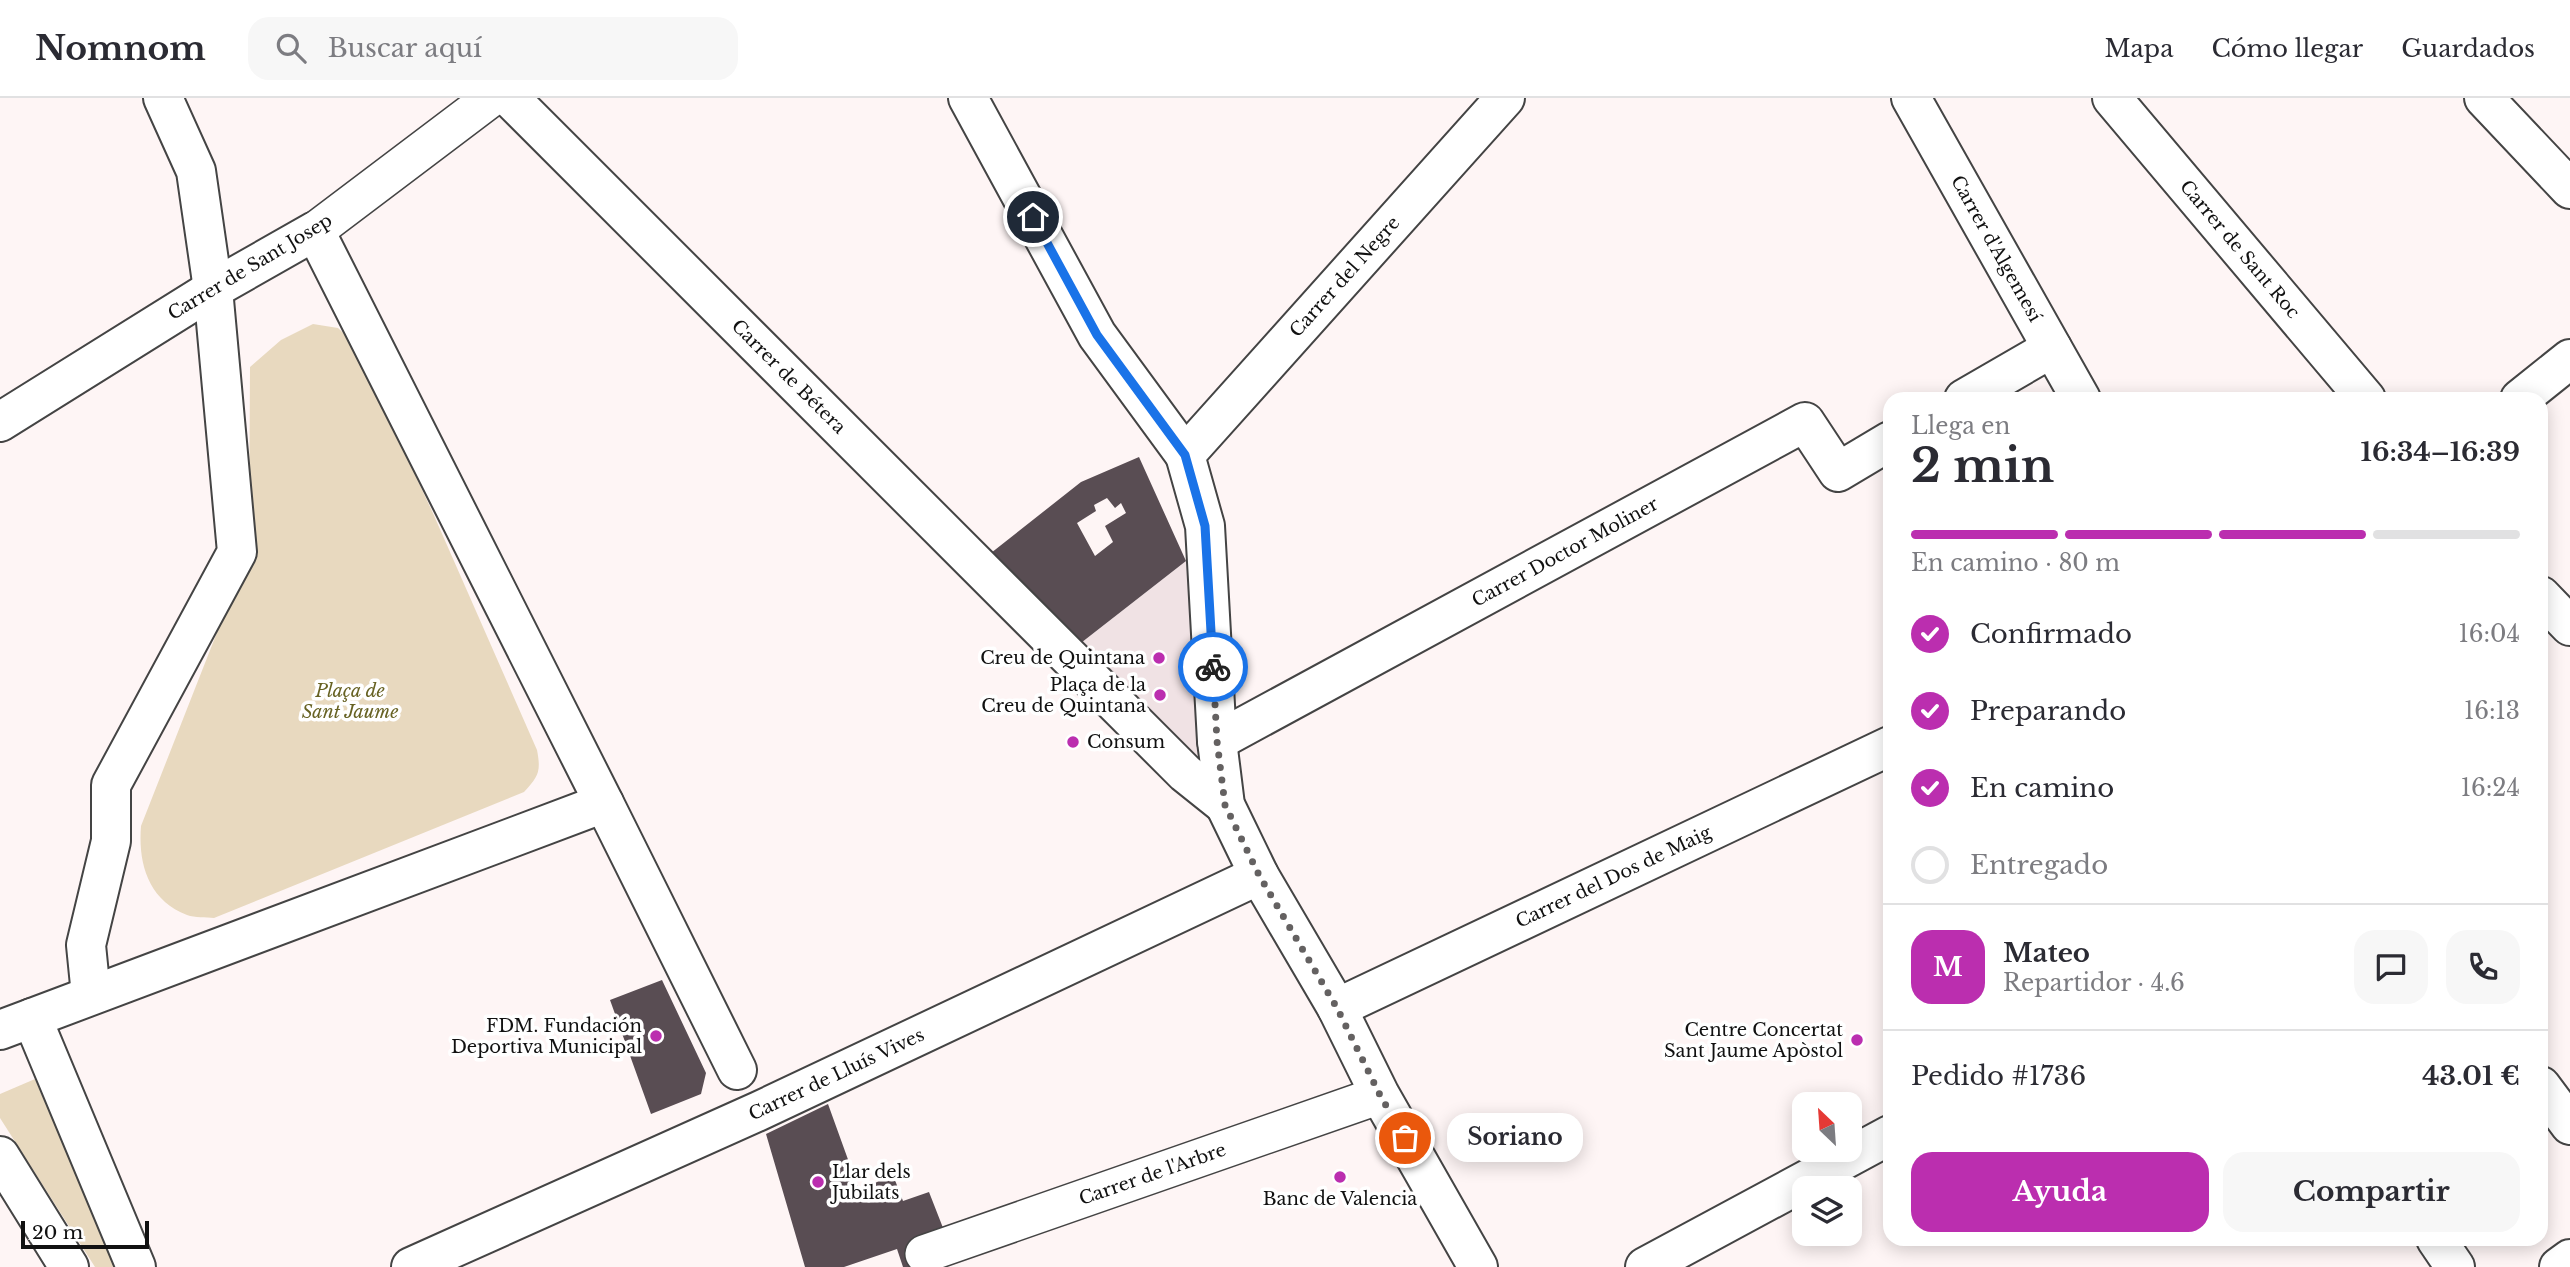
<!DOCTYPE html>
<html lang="es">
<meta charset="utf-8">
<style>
:root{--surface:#fff;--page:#f7f7f7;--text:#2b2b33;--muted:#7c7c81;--line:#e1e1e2;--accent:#bb2eaf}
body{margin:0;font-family:"Libre Baskerville",serif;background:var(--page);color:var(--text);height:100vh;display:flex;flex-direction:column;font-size:26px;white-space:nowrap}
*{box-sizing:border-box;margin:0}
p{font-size:23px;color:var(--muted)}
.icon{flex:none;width:38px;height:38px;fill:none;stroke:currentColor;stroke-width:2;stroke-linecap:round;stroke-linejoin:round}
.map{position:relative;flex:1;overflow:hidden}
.sheet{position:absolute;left:1883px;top:294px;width:665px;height:854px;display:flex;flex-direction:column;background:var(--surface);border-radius:21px;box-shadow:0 4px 18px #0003}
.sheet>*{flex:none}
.needle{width:46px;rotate:335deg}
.fabs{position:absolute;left:1792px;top:994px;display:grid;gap:14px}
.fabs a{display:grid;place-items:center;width:70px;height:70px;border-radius:14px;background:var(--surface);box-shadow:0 4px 18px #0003;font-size:35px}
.scale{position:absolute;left:21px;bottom:18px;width:128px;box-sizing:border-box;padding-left:7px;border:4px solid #111;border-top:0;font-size:19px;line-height:24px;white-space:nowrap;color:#111;-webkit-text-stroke:5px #fff;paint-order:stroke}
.pin{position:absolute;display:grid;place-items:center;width:60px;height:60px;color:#fff;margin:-30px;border:4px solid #fff;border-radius:50%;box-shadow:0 2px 7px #0007}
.courier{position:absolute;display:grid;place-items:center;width:70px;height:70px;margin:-35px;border:5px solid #1a73e8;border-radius:50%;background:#fff;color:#222;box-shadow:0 2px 9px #0007}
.bubble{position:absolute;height:49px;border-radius:21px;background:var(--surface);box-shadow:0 4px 18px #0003;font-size:23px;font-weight:700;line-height:49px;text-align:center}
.summary em{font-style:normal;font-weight:700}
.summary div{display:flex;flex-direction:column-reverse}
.summary{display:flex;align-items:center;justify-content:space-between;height:119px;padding:0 28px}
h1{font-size:46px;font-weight:700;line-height:52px}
.bar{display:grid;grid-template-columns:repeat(4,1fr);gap:10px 7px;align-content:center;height:84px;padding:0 28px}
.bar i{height:9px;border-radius:5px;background:var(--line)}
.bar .on{background:var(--accent)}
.bar p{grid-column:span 4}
.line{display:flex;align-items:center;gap:18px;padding:0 28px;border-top:2px solid var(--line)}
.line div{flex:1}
.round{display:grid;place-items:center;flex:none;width:74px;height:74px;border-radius:21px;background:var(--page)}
ol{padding:0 28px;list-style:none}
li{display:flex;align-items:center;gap:21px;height:77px}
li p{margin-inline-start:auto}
li .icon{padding:7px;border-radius:50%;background:var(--accent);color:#fff;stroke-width:4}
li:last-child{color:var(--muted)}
li i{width:38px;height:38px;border:4px solid var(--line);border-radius:50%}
.primary-button{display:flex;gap:14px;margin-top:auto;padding:14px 28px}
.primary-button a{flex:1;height:80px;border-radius:21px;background:var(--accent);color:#fff;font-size:28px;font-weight:700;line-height:80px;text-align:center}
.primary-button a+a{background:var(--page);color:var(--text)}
header{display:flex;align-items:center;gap:42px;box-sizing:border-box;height:98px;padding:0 35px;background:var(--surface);border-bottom:2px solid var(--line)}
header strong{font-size:33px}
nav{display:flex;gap:38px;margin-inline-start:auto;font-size:24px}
.search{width:490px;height:63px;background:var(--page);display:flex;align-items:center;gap:18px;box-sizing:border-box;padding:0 24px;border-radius:21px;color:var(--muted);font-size:26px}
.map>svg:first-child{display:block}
</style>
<header>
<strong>Nomnom</strong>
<div class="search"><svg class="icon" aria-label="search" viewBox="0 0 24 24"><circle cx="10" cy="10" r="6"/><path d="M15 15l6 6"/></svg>Buscar aquí</div>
<nav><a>Mapa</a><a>Cómo llegar</a><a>Guardados</a></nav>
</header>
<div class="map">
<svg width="2570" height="1169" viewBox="0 0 2570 1169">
<rect width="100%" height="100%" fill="#fef5f5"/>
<path fill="#e8d9bf" d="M313,226L338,230L353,244L432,413L537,652C541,673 539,678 524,694L214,820C206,819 195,820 187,817C148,802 138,765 141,728L249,453L250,269L281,242Z
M35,981L115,1169H95L0,1020V996Z"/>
<path fill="#f0e2e4" d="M1186,463L1201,646L1200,654L1194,660L1077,548Z"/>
<path fill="#594d53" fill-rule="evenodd" d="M1139,359L1186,463L1077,548L991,455L1081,384ZM1107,400L1115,410L1121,405L1126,415L1105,428L1113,444L1095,458L1077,425L1096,413L1094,407Z
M662,882L706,975L701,996L651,1016L610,902Z
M828,1006L859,1092L893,1077L903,1103L929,1094L945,1135L928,1169H903L897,1151L844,1169H805L766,1036Z"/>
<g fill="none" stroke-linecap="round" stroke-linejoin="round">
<defs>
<g id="pedestrian">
<path d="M315,133L491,0"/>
<path id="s1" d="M924,1156L1380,997"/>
</g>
<g id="minor">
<path id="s2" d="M510,0L1185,675L1225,707"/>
<path d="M968,0L1097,237L1185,357"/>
<path id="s3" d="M1911,0L2081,301"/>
<path id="s4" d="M2112,0L2366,301"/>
<path d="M2484,0L2570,91"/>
<path d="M1964,301L2052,250"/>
<path d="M2520,301L2570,261"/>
<path d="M0,324L213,191L315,133L604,705L32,920"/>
<path d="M2541,498L2570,528"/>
<path id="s5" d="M1217,643L1805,324L1838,374L1890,343"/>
<path d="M604,705L737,972"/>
<path d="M1259,777L1337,910L1380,997L1478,1169"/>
<path d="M91,897L86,847L111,743V687L237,454L213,191L196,73L163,0"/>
<path id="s6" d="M1337,910L1890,648"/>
<path d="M0,932L32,920L136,1169"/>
<path d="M2541,988L2570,1027"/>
<path d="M0,1058L69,1169"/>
<path d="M2436,1141L2455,1169"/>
<path d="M1645,1169L1890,1037"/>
<path d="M2559,1169L2570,1161"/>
</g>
<g id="tertiary">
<path id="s7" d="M411,1169L759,1013L1259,777L1225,707L1217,643L1205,428L1185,357L1505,0"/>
</g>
</defs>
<use href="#pedestrian" stroke="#444" stroke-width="40"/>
<use href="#minor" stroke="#444" stroke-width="42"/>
<use href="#tertiary" stroke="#444" stroke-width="42"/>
<use href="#pedestrian" stroke="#fff" stroke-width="37"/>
<use href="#minor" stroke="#fff" stroke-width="38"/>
<use href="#tertiary" stroke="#fff" stroke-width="38"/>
</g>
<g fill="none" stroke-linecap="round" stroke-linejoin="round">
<path stroke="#646161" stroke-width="7" stroke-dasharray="0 12.6" d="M1213,569L1217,643L1225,707L1259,777L1337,910L1380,997L1405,1040"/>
<path stroke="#1a73e8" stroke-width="9" d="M1033,119L1097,237L1185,357L1205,428L1213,569"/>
</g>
<g fill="#bb2eaf" stroke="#fff" stroke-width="2.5">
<circle cx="1159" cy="560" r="7"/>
<circle cx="1160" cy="597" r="7"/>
<circle cx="1073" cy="644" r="7"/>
<circle cx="656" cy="938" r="7"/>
<circle cx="1857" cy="942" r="7"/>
<circle cx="1340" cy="1079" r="7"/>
<circle cx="818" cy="1084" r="7"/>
</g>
<g text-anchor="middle" stroke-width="7" stroke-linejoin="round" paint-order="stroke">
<g font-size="18" fill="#111" stroke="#fff">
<text dy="6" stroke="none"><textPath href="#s4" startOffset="198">Carrer de Sant Roc</textPath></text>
<text dy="6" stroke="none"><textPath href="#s3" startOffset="173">Carrer d'Algemesí</textPath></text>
<text transform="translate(250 169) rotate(-31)" y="6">Carrer de Sant Josep</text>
<text dy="6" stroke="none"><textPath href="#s7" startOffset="1605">Carrer del Negre</textPath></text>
<text dy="6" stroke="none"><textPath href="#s2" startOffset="394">Carrer de Bétera</textPath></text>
<text dy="6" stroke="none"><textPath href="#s5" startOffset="396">Carrer Doctor Moliner</textPath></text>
<text dy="6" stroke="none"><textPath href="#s6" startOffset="306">Carrer del Dos de Maig</textPath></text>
<text dy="6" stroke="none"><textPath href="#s7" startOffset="467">Carrer de Lluís Vives</textPath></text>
<text dy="6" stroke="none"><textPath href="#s1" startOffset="242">Carrer de l'Arbre</textPath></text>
</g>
<g font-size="18" fill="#111" stroke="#fff" text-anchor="end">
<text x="1145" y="566">Creu de Quintana</text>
<text x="1146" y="593">Plaça de la<tspan x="1146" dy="21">Creu de Quintana</tspan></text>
<text x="1087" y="650" text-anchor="start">Consum</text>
<text x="642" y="934">FDM. Fundación<tspan x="642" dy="21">Deportiva Municipal</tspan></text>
<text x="1843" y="938">Centre Concertat<tspan x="1843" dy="21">Sant Jaume Apòstol</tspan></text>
<text x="832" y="1080" text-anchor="start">Llar dels<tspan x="832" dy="21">Jubilats</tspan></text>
<text x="1340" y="1107" text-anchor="middle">Banc de Valencia</text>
</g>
<g font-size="18" font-style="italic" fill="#676223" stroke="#fff">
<text x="350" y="599">Plaça de<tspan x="350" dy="21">Sant Jaume</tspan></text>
</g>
</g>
</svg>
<div class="fabs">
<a><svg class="needle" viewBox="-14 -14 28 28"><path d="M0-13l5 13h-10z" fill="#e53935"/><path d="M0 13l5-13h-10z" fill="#7c7c81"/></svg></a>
<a><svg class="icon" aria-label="layers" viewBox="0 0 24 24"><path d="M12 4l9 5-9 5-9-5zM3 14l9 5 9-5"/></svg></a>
</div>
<div class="scale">20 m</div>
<div class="pin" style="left:1405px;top:1040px;background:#ea580c"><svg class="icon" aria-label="bag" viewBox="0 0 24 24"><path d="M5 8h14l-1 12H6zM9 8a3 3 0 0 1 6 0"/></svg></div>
<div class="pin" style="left:1033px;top:119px;background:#1f2937"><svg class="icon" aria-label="home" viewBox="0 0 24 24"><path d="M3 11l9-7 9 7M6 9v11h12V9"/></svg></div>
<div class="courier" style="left:1213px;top:569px"><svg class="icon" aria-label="bike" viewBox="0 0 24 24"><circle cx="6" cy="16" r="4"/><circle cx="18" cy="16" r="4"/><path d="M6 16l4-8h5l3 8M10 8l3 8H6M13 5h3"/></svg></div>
<div class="bubble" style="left:1447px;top:1015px;width:136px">Soriano</div>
<section class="sheet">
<div class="summary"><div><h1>2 min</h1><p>Llega en</p></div><em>16:34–16:39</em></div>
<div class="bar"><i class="on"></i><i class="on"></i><i class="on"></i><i></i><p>En camino · 80 m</p></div>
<ol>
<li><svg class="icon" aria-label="check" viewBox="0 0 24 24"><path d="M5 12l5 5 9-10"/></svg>Confirmado<p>16:04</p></li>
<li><svg class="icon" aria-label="check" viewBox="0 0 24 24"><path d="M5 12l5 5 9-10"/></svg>Preparando<p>16:13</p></li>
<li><svg class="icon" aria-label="check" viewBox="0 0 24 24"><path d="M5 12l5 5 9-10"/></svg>En camino<p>16:24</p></li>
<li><i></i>Entregado</li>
</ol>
<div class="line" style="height:126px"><b class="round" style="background:var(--accent);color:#fff">M</b><div><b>Mateo</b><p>Repartidor · 4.6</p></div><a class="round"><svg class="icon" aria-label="chat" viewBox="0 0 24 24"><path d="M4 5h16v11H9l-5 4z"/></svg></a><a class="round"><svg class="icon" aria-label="phone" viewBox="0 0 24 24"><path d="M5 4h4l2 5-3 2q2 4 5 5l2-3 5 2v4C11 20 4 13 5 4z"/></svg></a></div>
<div class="line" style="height:91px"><div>Pedido #1736</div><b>43.01 €</b></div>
<div class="primary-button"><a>Ayuda</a><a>Compartir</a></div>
</section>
</div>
